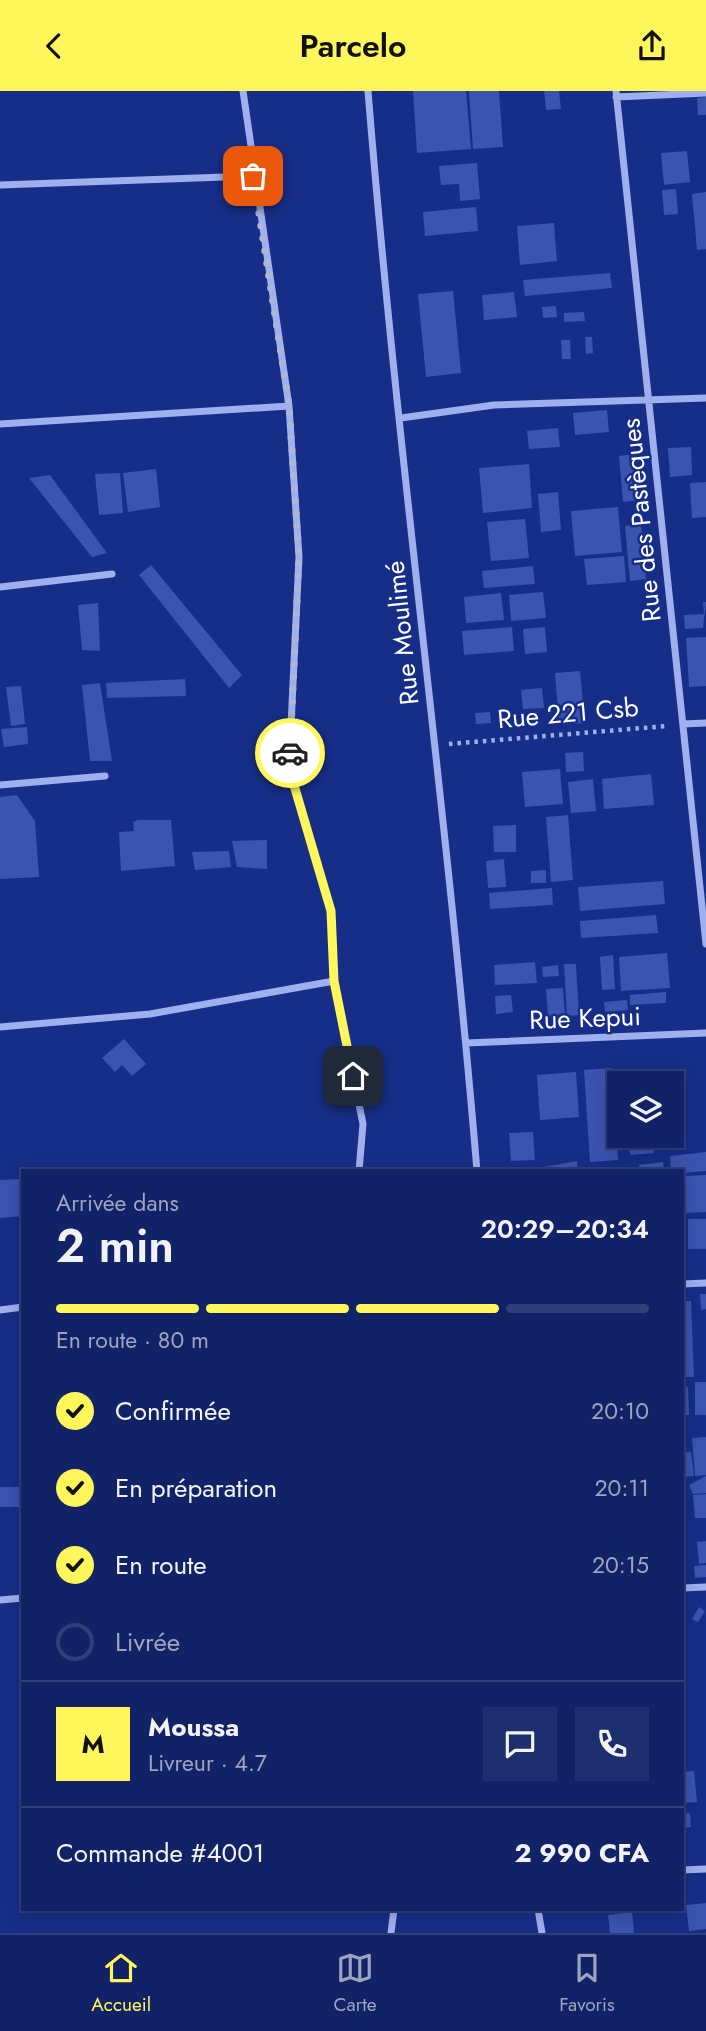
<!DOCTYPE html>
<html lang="fr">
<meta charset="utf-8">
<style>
:root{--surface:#126;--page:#1e2f6f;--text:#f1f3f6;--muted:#9ca4bf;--line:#303f7a;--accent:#fff65b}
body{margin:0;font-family:Jost,sans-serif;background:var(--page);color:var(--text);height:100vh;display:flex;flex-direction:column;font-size:26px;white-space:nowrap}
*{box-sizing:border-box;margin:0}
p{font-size:23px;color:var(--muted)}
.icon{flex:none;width:38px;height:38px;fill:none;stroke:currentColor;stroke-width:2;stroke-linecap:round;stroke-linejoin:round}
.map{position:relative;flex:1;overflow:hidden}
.drawer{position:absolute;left:21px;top:1078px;width:663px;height:742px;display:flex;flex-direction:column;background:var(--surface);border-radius:0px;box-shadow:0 4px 18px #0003,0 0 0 2px var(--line)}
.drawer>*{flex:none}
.tools{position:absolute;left:607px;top:980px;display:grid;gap:14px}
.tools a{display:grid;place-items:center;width:77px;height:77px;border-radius:0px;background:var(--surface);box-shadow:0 4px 18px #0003,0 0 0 2px var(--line);font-size:35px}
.pin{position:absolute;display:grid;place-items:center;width:60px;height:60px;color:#fff;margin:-30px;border-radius:14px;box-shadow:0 4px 10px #0006}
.courier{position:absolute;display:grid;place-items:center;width:70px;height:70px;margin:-35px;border:5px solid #fff65b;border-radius:50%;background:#fff;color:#222;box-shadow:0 2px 9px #0007}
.head em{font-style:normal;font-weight:600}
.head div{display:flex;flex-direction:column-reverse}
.head{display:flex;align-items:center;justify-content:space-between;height:119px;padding:0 35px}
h1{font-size:46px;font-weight:600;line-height:52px}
.bar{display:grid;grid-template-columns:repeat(4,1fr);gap:10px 7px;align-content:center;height:84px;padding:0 35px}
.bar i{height:9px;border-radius:5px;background:var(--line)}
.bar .on{background:var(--accent)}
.bar p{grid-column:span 4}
.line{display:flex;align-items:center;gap:18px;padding:0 35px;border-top:2px solid var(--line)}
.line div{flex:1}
.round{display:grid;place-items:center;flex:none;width:74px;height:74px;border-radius:0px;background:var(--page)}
ol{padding:0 35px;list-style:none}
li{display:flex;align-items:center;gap:21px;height:77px}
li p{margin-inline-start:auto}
li .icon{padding:7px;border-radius:50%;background:var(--accent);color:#111;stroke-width:4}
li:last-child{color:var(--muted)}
li i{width:38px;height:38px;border:4px solid var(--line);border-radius:50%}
header{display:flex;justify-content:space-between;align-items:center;height:91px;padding:0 35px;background:var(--accent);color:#111;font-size:32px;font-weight:600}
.tab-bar{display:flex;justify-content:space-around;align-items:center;height:98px;border-top:2px solid var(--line);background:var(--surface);font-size:19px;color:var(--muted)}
.tab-bar a{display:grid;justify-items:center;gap:4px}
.tab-bar .on{color:var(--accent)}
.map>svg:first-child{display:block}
</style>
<header><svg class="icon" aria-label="back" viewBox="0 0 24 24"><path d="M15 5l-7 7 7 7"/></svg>Parcelo<svg class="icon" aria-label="share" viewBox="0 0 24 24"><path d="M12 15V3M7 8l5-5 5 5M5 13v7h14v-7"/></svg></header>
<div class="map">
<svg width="706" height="1842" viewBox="0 0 706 1842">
<rect width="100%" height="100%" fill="#172e88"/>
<path fill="#3b54b0" d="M413,0H466L471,58L417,62Z
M469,0H499L503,56L473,58Z
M544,0H559L561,18L546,19Z
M706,6V24H698L697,7Z
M687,60L690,91L664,94L661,62Z
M477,72L480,108L460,110L459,93L441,94L439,75Z
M676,98L678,123L664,124L662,99Z
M706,101V158L697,159L692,103Z
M476,116L478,140L425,145L423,121Z
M554,132L557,170L520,174L517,135Z
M610,182L612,197L525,205L523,189Z
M453,200L461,282L426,286L418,203Z
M514,201L517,226L484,229L482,204Z
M556,215L557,226L543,227L542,216Z
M584,221L585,230L564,231V222Z
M585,246H592L593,262L586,263Z
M561,249H570L571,268H562Z
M607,319L609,341L575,344L573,322Z
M558,337L560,356L529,358L527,340Z
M691,356L692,384L670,386L668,357Z
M635,363L640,409L623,411L619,365Z
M529,373L532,417L483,422L479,377Z
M156,378L160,416L128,421L123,382Z
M120,382L123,422L99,424L95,383Z
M50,384L107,462L92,466L29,387Z
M706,391V426L692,427L690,392Z
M558,401L561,439L541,441L538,403Z
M618,416L622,461L575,465L571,420Z
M525,428L529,467L491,470L487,431Z
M641,433L646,488L630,490L625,435Z
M624,465L626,491L587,494L584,468Z
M151,474L242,584L229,597L139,484Z
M533,475L535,493L484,497L482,480Z
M543,501L546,527L511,530L509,504Z
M501,502L504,529L466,532L464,506Z
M703,511H706L703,537L685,538L684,524L704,523Z
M98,512L100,560L82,559L78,514Z
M512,536L514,560L464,564L462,540Z
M545,536L547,561L525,563L523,538Z
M706,546V595L689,596L686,547Z
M580,580L585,632L559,634L555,582Z
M185,588L186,605L107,607L106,592Z
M100,592L112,670H90L82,594Z
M21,595L25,633L11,635L6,596Z
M542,597L544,617L523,618L521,599Z
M490,621L491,632L476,633L475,622Z
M27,636L28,653L4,656L1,638Z
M583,661L584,680L566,681L565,662Z
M560,678L563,713L525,716L522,681Z
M651,683L654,714L604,718L602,688Z
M593,688L596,720L571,722L568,691Z
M17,704L35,730L39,786L0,788V706Z
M568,724L573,789L551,791L546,726Z
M138,729H171L175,775L121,780L119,741L134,740L133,731Z
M516,734V761H494L493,735Z
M267,749V778L237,776L232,750Z
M229,760L231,776L195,779L192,761Z
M504,768L506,796L488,797L486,770Z
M546,779V792H531V780Z
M663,790L665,813L580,820L578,796Z
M552,797L553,814L490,818L489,802Z
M656,824L658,842L581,847L580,830Z
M667,862L670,897L621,900L619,866Z
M613,864L615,898L602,899L600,866Z
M535,871L537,892L495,894L494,874Z
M564,873H576L579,924L567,925Z
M558,874L559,885L543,886L542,876Z
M563,897L565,924L548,926L546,898Z
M666,901V912L630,914V904Z
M511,904L513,921L496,923L495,905Z
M627,909L628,919L605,921L604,911Z
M124,948L146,973L132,985L122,974L115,981L102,967Z
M612,977L618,1069L590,1071L584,979Z
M576,981L579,1026L540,1029L537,984Z
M649,982L650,992H625L624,984Z
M533,1041L535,1069L511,1070L509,1042Z
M628,1045H653L654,1062L630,1064Z
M706,1061V1080L682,1082V1080H671L670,1065Z
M577,1070L578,1080H539L538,1077Z
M663,1071L664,1080H640L639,1074Z
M706,1084V1121L686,1122L685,1085Z
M21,1088L23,1125L0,1127V1089Z
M688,1128H706V1158H688Z
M700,1203H706V1218L701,1219Z
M682,1210H691L694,1286H682Z
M695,1291H706V1324H695Z
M688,1296L689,1324H682V1297Z
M706,1346V1384L695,1385L692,1347Z
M691,1361L694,1385L682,1386V1362Z
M706,1385V1402L693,1403L689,1394Z
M0,1396H20V1416H0Z
M706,1403V1427H695L693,1404Z
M706,1450V1472L699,1473L697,1451Z
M706,1474V1486L695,1487L694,1475Z
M699,1516L705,1520L698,1531L692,1528Z
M694,1680L697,1711L682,1712V1681Z
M690,1722L691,1736L682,1737V1723Z
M706,1812V1838L689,1840L686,1814Z
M632,1821L634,1842H610L608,1824Z"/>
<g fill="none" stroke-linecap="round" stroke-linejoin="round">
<path stroke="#9eb0ee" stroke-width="4.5" stroke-dasharray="3.5 5" stroke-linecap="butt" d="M449,653L667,635"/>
<path stroke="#9eb0ee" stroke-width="7" d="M243,0L289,315L299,466L289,677L331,820L334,890L363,1033L359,1080
M368,0C397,361 447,719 477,1080
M616,0L706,853
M616,6L706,2
M0,94L253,85
M401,327L494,314L706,307
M0,333L289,315
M0,496L112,483
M683,633L706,632
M0,694L105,685
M0,936L150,923L334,890
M466,952L706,942
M682,1193L706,1192
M0,1219L23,1216
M682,1497L706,1496
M0,1509L23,1507
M682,1779L706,1778
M538,1818L542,1842
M391,1842L394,1818"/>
</g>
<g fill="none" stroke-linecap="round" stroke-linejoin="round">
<path stroke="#aeb6d5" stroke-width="7" stroke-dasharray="0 12.6" d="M253,85L289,314L299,466L290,662"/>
<path stroke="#fff65b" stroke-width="9" d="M290,662L289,677L331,820L334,890L353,985"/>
</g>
<g text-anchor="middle" stroke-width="5" stroke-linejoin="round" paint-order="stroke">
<g font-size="26" fill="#fff" stroke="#172e88">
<text transform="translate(641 429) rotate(-96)" y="9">Rue des Pastèques</text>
<text transform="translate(402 542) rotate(-96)" y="9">Rue Moulimé</text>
<text transform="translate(568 622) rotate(-5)" y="9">Rue 221 Csb</text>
<text transform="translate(585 927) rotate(-2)" y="9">Rue Kepui</text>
</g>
</g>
</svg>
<div class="tools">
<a><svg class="icon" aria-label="layers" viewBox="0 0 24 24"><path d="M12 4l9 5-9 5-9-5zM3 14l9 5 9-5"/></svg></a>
</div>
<div class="pin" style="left:253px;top:85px;background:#ea580c"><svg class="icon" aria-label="bag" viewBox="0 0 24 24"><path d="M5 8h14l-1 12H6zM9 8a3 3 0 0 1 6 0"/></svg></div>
<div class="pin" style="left:353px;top:985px;background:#1f2937"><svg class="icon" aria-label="home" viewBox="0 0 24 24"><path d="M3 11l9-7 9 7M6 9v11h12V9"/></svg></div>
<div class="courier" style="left:290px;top:662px"><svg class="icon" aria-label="car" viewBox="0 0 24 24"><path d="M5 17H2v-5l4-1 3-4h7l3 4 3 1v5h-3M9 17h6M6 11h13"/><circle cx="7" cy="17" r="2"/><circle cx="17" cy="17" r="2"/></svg></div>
<section class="drawer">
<div class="head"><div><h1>2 min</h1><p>Arrivée dans</p></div><em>20:29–20:34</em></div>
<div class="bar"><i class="on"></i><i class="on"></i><i class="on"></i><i></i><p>En route · 80 m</p></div>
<ol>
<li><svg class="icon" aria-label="check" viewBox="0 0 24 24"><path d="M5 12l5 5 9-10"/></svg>Confirmée<p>20:10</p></li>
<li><svg class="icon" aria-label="check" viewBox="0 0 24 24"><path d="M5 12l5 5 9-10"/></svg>En préparation<p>20:11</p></li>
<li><svg class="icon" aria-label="check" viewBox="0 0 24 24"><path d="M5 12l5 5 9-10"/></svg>En route<p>20:15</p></li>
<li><i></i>Livrée</li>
</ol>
<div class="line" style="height:126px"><b class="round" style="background:var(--accent);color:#111">M</b><div><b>Moussa</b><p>Livreur · 4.7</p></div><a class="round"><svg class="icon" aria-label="chat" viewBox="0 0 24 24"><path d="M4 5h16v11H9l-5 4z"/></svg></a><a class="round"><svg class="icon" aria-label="phone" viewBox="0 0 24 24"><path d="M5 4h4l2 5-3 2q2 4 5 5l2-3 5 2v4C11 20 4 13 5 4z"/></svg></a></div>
<div class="line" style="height:91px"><div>Commande #4001</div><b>2 990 CFA</b></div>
</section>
</div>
<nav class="tab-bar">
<a class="on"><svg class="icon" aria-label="home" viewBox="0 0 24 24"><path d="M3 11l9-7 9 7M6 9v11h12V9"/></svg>Accueil</a>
<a><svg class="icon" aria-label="map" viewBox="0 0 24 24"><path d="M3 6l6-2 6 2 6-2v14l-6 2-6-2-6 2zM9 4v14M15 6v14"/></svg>Carte</a>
<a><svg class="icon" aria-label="saved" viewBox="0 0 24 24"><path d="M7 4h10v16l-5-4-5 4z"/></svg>Favoris</a>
</nav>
